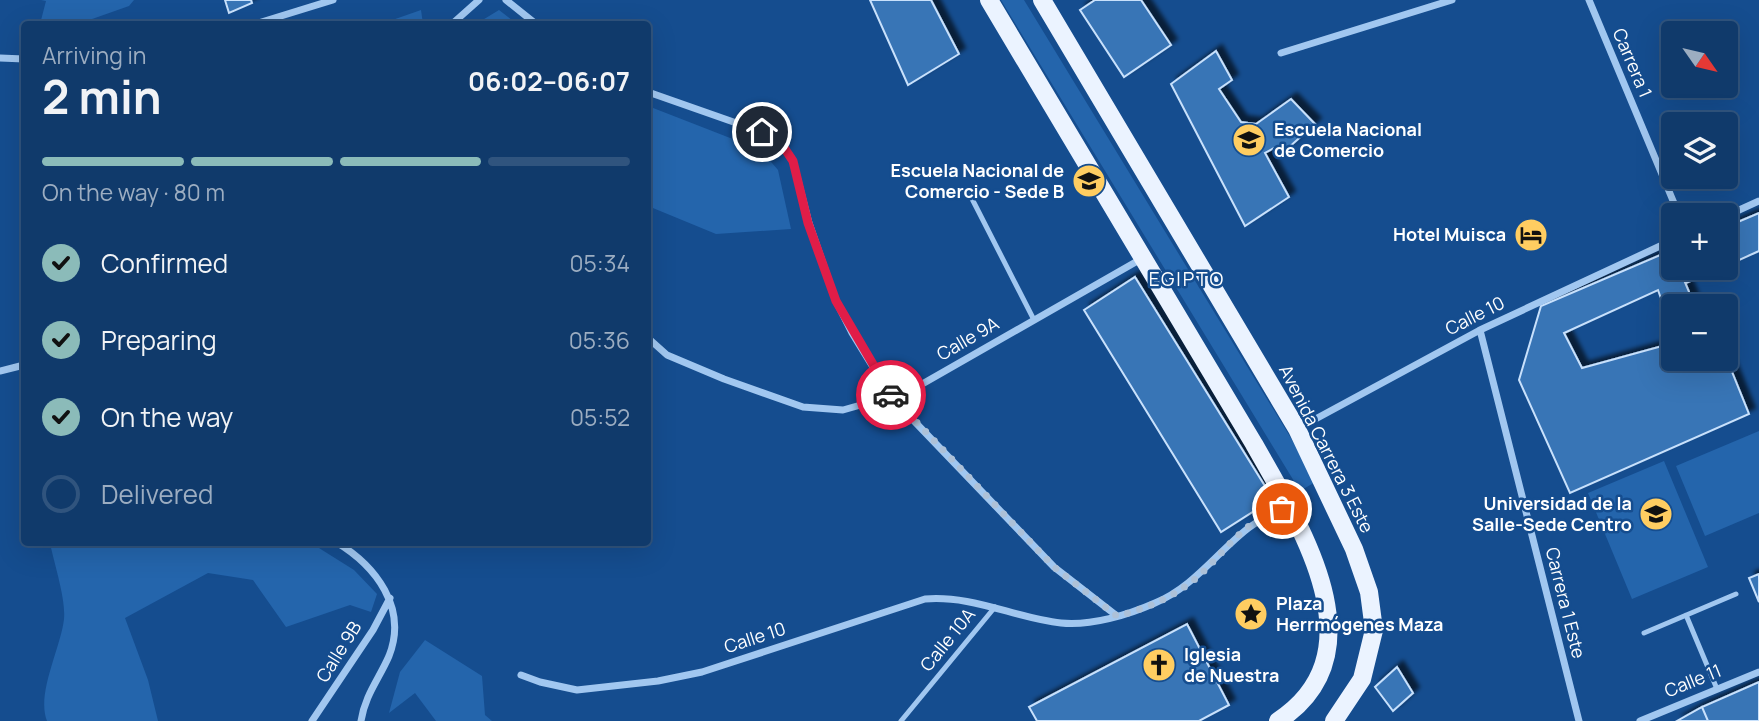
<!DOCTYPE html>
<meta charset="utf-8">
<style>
:root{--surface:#103a6b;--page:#194171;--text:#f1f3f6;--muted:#9cadc1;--line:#30547e;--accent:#8bbbb9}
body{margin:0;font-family:Manrope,sans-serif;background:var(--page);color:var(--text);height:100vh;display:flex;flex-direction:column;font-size:26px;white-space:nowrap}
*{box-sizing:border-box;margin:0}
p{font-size:23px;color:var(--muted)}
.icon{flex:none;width:38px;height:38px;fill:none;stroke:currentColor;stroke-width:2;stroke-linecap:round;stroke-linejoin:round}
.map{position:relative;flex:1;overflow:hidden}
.drawer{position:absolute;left:21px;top:21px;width:630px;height:525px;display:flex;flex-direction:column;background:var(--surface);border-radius:7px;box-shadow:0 7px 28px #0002,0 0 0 2px var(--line)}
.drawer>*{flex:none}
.needle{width:46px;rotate:124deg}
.tools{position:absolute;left:1661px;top:21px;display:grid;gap:14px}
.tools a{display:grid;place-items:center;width:77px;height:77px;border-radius:7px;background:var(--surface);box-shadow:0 7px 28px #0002,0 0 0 2px var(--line);font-size:35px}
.pin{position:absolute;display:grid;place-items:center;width:60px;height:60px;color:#fff;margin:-30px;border:4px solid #fff;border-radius:50%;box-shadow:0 2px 7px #0007}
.courier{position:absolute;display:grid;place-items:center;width:70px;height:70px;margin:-35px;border:5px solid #e11d48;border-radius:50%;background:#fff;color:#222;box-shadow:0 2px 9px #0007}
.summary em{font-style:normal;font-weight:700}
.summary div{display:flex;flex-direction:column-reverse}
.summary{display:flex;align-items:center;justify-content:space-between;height:119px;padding:0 21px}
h1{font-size:46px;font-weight:700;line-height:52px}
.bar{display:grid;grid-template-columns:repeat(4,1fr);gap:10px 7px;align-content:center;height:84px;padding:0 21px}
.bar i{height:9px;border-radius:5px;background:var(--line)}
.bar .selected{background:var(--accent)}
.bar p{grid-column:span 4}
ol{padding:0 21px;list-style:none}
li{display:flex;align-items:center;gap:21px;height:77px}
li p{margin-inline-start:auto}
li .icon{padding:7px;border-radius:50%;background:var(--accent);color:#111;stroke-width:4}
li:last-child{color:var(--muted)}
li i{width:38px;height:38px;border:4px solid var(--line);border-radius:50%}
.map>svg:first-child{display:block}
</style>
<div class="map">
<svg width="1759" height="721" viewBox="0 0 1759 721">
<defs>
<filter id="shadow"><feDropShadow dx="6" dy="-6" stdDeviation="2" flood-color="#0009"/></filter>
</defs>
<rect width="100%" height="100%" fill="#154d8f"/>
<path fill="#2465ac" d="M41,0H134L129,6L78,24H40L46,1Z
M1001,0H1024L1317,481L1300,491Z
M421,10L423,24H381Z
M499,10L517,24H476Z
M648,106L761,150L778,170L791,229L716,234L648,206Z
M1759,431V513L1705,536L1676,466Z
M1664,461L1708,567L1632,599L1588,493Z
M50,543H311L354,570L377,594L371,612L350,605L286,627L253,580L208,573L125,618L148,680L158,721H47C36,694 61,647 64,619C66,599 54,563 50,543Z
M425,640L482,676L485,715L492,721H436L415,693L389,713L400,672Z"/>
<path fill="#3974b6" stroke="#c8e1fc" stroke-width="2" filter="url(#shadow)" d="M225,0H251L252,3L229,13Z
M870,0H931L959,54L908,85Z
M1095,0H1141L1171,45L1124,77L1080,10Z
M1216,51L1232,80L1219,89L1241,122L1256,124L1291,99L1315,124L1287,149L1274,148L1265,153L1289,197L1245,226L1171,84Z
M1759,213V251L1726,266V227Z
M1672,250L1673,268H1679L1695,306H1673V333L1658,290L1564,333L1582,368L1673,343V359L1726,357L1749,414L1570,493L1519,380L1541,306Z
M1679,268H1721L1686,283Z
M1135,277L1273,499L1221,532L1084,310Z
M1759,574V602L1749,578Z
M1187,624L1229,705L1199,721H1037L1029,707Z
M1397,667L1413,693L1393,711L1375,687Z
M1759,682V721H1708L1702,707Z
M1702,707L1708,721H1677Z"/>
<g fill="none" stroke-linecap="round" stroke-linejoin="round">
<path stroke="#a1c7f0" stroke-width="5" d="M967,189L1034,320
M1686,615L1717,689
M1644,633L1736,594
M901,721L995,607"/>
<path stroke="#a1c7f0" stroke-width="7" d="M506,0L536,24
M1589,0L1679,215
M255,24L333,0
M452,24L479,0
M1281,53L1452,0
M0,58L24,59
M648,92L762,132L783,146L793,161L809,223L836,301L852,333L892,398L1054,567L1117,616
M1726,216L1759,201
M1480,330L1579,721
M648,338L667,355L724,379L803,407L843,410L910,391L1141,259
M0,371L24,365
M1297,429L1480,330L1673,240
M336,542C376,566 408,608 389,656C379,679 365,695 361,721
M521,675L540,682L577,690L658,681L702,672L925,599C973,595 1015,618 1061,623C1091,626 1128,615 1155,603C1208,581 1232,524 1288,507
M312,721L373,630L390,598
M1640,721L1759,672"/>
<path stroke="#ebf3ff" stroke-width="18" d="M989,0L1254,444C1299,524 1383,652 1278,721
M1042,0L1297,429L1354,549L1369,592L1374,630L1362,679L1334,721"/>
</g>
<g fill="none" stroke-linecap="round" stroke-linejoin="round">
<path stroke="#adc1d8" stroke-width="7" stroke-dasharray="0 12.6" d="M891,395L1054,567L1117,616C1145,609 1172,598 1195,579C1224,555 1243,519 1282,509"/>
<path stroke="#e11d48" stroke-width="9" d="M762,132L783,146L793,161L808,223L836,301L891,395"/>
</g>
<defs>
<symbol id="school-disc" viewBox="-11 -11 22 22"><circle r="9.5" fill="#ffcd61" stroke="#154d8f"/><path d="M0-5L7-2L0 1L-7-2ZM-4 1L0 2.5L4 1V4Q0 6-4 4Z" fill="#111"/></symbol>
<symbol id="hotel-disc" viewBox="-11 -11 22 22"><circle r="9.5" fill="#ffcd61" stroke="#154d8f"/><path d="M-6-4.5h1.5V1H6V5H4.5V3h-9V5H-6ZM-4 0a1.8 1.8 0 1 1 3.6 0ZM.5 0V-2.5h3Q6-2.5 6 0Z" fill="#111"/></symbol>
<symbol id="university-disc" viewBox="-11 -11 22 22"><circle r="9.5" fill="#ffcd61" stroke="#154d8f"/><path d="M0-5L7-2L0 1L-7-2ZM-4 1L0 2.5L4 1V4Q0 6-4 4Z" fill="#111"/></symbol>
<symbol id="sight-disc" viewBox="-11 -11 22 22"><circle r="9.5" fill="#ffcd61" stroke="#154d8f"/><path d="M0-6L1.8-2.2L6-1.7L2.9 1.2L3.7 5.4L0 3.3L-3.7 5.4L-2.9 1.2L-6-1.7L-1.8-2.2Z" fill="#111"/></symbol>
<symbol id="church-disc" viewBox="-11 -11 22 22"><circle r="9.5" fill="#ffcd61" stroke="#154d8f"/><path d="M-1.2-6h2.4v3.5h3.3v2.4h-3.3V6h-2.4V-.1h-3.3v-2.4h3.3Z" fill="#111"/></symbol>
</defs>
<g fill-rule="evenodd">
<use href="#school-disc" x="1230" y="121" width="38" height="38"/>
<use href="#school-disc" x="1070" y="162" width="38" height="38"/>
<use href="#hotel-disc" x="1512" y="216" width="38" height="38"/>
<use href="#university-disc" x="1637" y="495" width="38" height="38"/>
<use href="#sight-disc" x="1232" y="595" width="38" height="38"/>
<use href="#church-disc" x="1140" y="646" width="38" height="38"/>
</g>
<g text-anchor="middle" stroke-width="5" stroke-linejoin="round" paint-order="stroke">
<g font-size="18" fill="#fff" stroke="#154d8f">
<text transform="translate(1632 63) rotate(67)" y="6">Carrera 1</text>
<text transform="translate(1475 316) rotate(-27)" y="6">Calle 10</text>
<text transform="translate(968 339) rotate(-30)" y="6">Calle 9A</text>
<text transform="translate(1326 449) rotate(63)" y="6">Avenida Carrera 3 Este</text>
<text transform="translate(1565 603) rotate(76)" y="6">Carrera 1 Este</text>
<text transform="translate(755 638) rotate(-18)" y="6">Calle 10</text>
<text transform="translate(948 640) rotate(-51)" y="6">Calle 10A</text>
<text transform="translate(339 652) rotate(-58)" y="6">Calle 9B</text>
<text transform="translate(1693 681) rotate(-22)" y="6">Calle 11</text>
</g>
<g font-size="18" font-weight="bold" fill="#fff" stroke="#154d8f" text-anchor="start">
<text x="1274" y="136">Escuela Nacional<tspan x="1274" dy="21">de Comercio</tspan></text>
<text x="1064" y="177" text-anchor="end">Escuela Nacional de<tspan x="1064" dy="21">Comercio - Sede B</tspan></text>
<text x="1506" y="241" text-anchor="end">Hotel Muisca</text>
<text x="1632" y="510" text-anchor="end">Universidad de la<tspan x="1632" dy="21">Salle-Sede Centro</tspan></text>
<text x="1276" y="610">Plaza<tspan x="1276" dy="21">Herrmógenes Maza</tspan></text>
<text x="1184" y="661">Iglesia<tspan x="1184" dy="21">de Nuestra</tspan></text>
</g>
<g font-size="19" letter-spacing="2" fill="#fff" stroke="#154d8f">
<text x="1187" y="286">EGIPTO</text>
</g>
</g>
</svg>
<div class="tools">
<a><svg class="needle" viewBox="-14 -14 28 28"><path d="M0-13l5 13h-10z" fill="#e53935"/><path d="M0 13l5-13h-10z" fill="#9cadc1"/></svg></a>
<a><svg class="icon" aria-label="layers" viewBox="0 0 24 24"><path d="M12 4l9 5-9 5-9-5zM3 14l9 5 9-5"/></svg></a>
<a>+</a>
<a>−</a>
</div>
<div class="pin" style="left:1282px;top:509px;background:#ea580c"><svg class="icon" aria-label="bag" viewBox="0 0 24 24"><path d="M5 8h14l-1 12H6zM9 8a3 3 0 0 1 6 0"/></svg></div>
<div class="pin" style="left:762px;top:132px;background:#1f2937"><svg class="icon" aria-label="home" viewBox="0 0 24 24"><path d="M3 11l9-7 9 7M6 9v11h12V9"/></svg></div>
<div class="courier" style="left:891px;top:395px"><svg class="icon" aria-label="car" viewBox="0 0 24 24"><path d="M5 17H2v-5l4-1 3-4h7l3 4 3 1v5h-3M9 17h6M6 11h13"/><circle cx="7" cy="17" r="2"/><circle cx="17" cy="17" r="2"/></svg></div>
<section class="drawer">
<div class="summary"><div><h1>2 min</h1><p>Arriving in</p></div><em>06:02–06:07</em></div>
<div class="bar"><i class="selected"></i><i class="selected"></i><i class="selected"></i><i></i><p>On the way · 80 m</p></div>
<ol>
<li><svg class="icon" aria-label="check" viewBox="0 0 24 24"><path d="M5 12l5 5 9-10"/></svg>Confirmed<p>05:34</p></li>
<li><svg class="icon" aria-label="check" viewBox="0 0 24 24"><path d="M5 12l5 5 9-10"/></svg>Preparing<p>05:36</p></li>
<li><svg class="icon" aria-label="check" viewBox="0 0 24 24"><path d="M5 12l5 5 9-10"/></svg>On the way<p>05:52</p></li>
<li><i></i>Delivered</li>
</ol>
</section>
</div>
